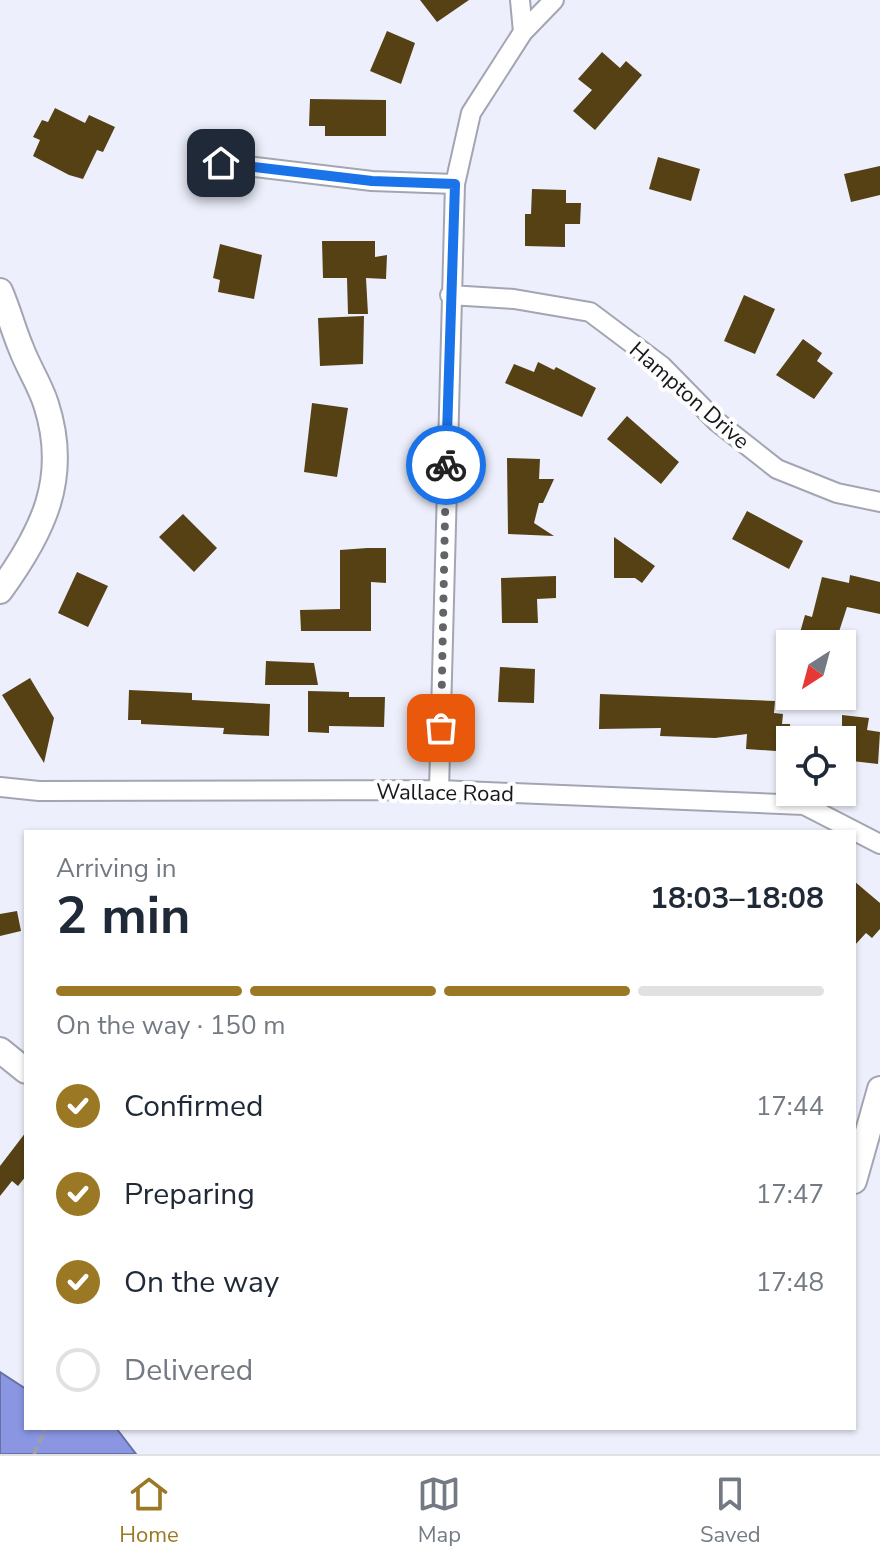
<!DOCTYPE html>
<meta charset="utf-8">
<style>
:root{--surface:#fff;--page:#f6f6f7;--text:#1f2937;--muted:#747a83;--line:#e0e1e3;--accent:#9b7823}
body{margin:0;font-family:"Nunito Sans",sans-serif;background:var(--page);color:var(--text);height:100vh;display:flex;flex-direction:column;font-size:30px;white-space:nowrap}
*{box-sizing:border-box;margin:0}
p{font-size:26px;color:var(--muted)}
.icon{flex:none;width:44px;height:44px;fill:none;stroke:currentColor;stroke-width:2;stroke-linecap:round;stroke-linejoin:round}
.map{position:relative;flex:1;overflow:hidden}
.side{position:absolute;left:24px;top:830px;width:832px;height:600px;display:flex;flex-direction:column;background:var(--surface);border-radius:0px;box-shadow:0 2px 6px #0004}
.side>*{flex:none}
.needle{width:52px;rotate:216deg}
.tools{position:absolute;left:776px;top:630px;display:grid;gap:16px}
.tools a{display:grid;place-items:center;width:80px;height:80px;border-radius:0px;background:var(--surface);box-shadow:0 2px 6px #0004;font-size:40px}
.pin{position:absolute;display:grid;place-items:center;width:68px;height:68px;color:#fff;margin:-34px;border-radius:16px;box-shadow:0 4px 12px #0006}
.courier{position:absolute;display:grid;place-items:center;width:80px;height:80px;margin:-40px;border:6px solid #1a73e8;border-radius:50%;background:#fff;color:#222;box-shadow:0 2px 10px #0007}
.head em{font-style:normal;font-weight:700}
.head div{display:flex;flex-direction:column-reverse}
.head{display:flex;align-items:center;justify-content:space-between;height:136px;padding:0 32px}
h1{font-size:52px;font-weight:700;line-height:60px}
.bar{display:grid;grid-template-columns:repeat(4,1fr);gap:12px 8px;align-content:center;height:96px;padding:0 32px}
.bar i{height:10px;border-radius:6px;background:var(--line)}
.bar .on{background:var(--accent)}
.bar p{grid-column:span 4}
ol{padding:0 32px;list-style:none}
li{display:flex;align-items:center;gap:24px;height:88px}
li p{margin-inline-start:auto}
li .icon{padding:8px;border-radius:50%;background:var(--accent);color:#fff;stroke-width:4}
li:last-child{color:var(--muted)}
li i{width:44px;height:44px;border:4px solid var(--line);border-radius:50%}
.menu{display:flex;justify-content:space-around;align-items:center;height:112px;border-top:2px solid var(--line);background:var(--surface);font-size:22px;color:var(--muted)}
.menu a{display:grid;justify-items:center;gap:4px}
.menu .on{color:var(--accent)}
.map>svg:first-child{display:block}
</style>
<div class="map">
<svg width="880" height="1454" viewBox="0 0 880 1454">
<rect width="100%" height="100%" fill="#edf0fc"/>
<path fill="#8a96e2" stroke="#6870a7" stroke-width="2" d="M0,1372L26,1389V1428H116L136,1454H0Z"/>
<path fill="#554114" d="M420,0H469L437,22Z
M387,31L415,43L401,84L370,71Z
M602,52L620,68L626,61L642,75L595,130L573,111L592,90L578,79Z
M310,99L386,100V136H325V126H309Z
M55,108L85,123L89,115L115,127L103,152L97,150L83,179L69,175L33,156L40,140L33,137L42,120L48,122Z
M658,157L700,169L691,201L649,189Z
M880,166V195L851,202L844,174Z
M532,189L566,190V203H581L580,224H565V247L525,246V214H531Z
M322,241H375V257L387,255L386,279L366,278L368,314H348L347,278H323Z
M220,244L262,255L254,299L218,292L220,280L213,278Z
M744,295L775,309L755,354L724,341Z
M364,316L363,364L320,366L318,318Z
M803,339L822,353L817,361L833,373L814,399L776,375Z
M538,362L554,370L556,367L596,388L582,417L505,383L514,364L534,372Z
M312,403L348,408L337,477L304,472Z
M627,416L679,462L661,484L607,439Z
M507,458L540,459L539,479H554L543,503H539L534,523L554,536L508,534Z
M747,511L803,541L789,569L732,539Z
M183,514L217,548L194,572L159,537Z
M614,537L655,566L642,583L635,578H614Z
M367,548H386V583L371,582V631H301L300,610L340,609V550Z
M77,572L108,586L88,627L58,613Z
M850,575L880,582V614L847,607L835,644L799,636L805,615L812,617L822,577L849,583Z
M556,576V598L537,599L538,623H502L501,578Z
M266,661L314,663L318,685H265Z
M500,667L535,669L534,703L498,702Z
M30,678L54,718L44,763L2,695Z
M129,690L192,693V700L270,704L269,736L223,734L224,728L141,724V720H128Z
M308,691L349,692V697H385L384,727L329,726V733L308,732Z
M600,694L775,701L774,713L783,714L782,724H790V752L746,749L747,734L715,738L660,736L661,728L599,729Z
M842,715L869,718L867,730L880,732L878,764L852,761L854,740L842,739Z
M854,881L880,903V929L872,938L866,933L854,946Z
M17,911L21,931L0,936V914Z
M26,1132V1176L18,1186L12,1181L0,1196V1166Z"/>
<g fill="none" stroke-linecap="round" stroke-linejoin="round">
<defs>
<path id="minor" d="M520,0L523,32
M221,163L372,181L455,184
M450,295L514,299L590,312L662,366L716,421L777,469L837,493L880,502
M0,787L39,791L439,790L804,805L880,844
M439,790L455,184L471,113L523,32L554,0"/>
<path id="tertiary" d="M0,291C8,309 13,329 21,348C28,367 40,385 46,404C70,478 43,532 0,591
M0,1050L26,1071
M854,1181L880,1089"/>
</defs>
<use href="#minor" stroke="#a3a6b2" stroke-width="22"/>
<use href="#tertiary" stroke="#a3a6b2" stroke-width="28"/>
<path stroke="#9da0a9" stroke-width="4" stroke-dasharray="8 4" stroke-linecap="butt" d="M34,1454L46,1428"/>
<use href="#minor" stroke="#fff" stroke-width="18"/>
<use href="#tertiary" stroke="#fff" stroke-width="24"/>
</g>
<g fill="none" stroke-linecap="round" stroke-linejoin="round">
<path stroke="#62646a" stroke-width="8" stroke-dasharray="0 14.4" d="M441,728L446,465"/>
<path stroke="#1a73e8" stroke-width="10" d="M221,163L372,181L455,184L446,465"/>
</g>
<g text-anchor="middle" stroke-width="8" stroke-linejoin="round" paint-order="stroke">
<g font-size="22" fill="#17181c" stroke="#fefefe">
<text transform="translate(690 395) rotate(41)" y="8">Hampton Drive</text>
<text transform="translate(445 792) rotate(1)" y="8">Wallace Road</text>
</g>
</g>
</svg>
<div class="tools">
<a><svg class="needle" viewBox="-14 -14 28 28"><path d="M0-13l5 13h-10z" fill="#e53935"/><path d="M0 13l5-13h-10z" fill="#747a83"/></svg></a>
<a><svg class="icon" aria-label="locate" viewBox="0 0 24 24"><circle cx="12" cy="12" r="6"/><path d="M12 2v4M12 18v4M2 12h4M18 12h4"/></svg></a>
</div>
<div class="pin" style="left:441px;top:728px;background:#ea580c"><svg class="icon" aria-label="bag" viewBox="0 0 24 24"><path d="M5 8h14l-1 12H6zM9 8a3 3 0 0 1 6 0"/></svg></div>
<div class="pin" style="left:221px;top:163px;background:#1f2937"><svg class="icon" aria-label="home" viewBox="0 0 24 24"><path d="M3 11l9-7 9 7M6 9v11h12V9"/></svg></div>
<div class="courier" style="left:446px;top:465px"><svg class="icon" aria-label="bike" viewBox="0 0 24 24"><circle cx="6" cy="16" r="4"/><circle cx="18" cy="16" r="4"/><path d="M6 16l4-8h5l3 8M10 8l3 8H6M13 5h3"/></svg></div>
<section class="side">
<div class="head"><div><h1>2 min</h1><p>Arriving in</p></div><em>18:03–18:08</em></div>
<div class="bar"><i class="on"></i><i class="on"></i><i class="on"></i><i></i><p>On the way · 150 m</p></div>
<ol>
<li><svg class="icon" aria-label="check" viewBox="0 0 24 24"><path d="M5 12l5 5 9-10"/></svg>Confirmed<p>17:44</p></li>
<li><svg class="icon" aria-label="check" viewBox="0 0 24 24"><path d="M5 12l5 5 9-10"/></svg>Preparing<p>17:47</p></li>
<li><svg class="icon" aria-label="check" viewBox="0 0 24 24"><path d="M5 12l5 5 9-10"/></svg>On the way<p>17:48</p></li>
<li><i></i>Delivered</li>
</ol>
</section>
</div>
<nav class="menu">
<a class="on"><svg class="icon" aria-label="home" viewBox="0 0 24 24"><path d="M3 11l9-7 9 7M6 9v11h12V9"/></svg>Home</a>
<a><svg class="icon" aria-label="map" viewBox="0 0 24 24"><path d="M3 6l6-2 6 2 6-2v14l-6 2-6-2-6 2zM9 4v14M15 6v14"/></svg>Map</a>
<a><svg class="icon" aria-label="saved" viewBox="0 0 24 24"><path d="M7 4h10v16l-5-4-5 4z"/></svg>Saved</a>
</nav>
